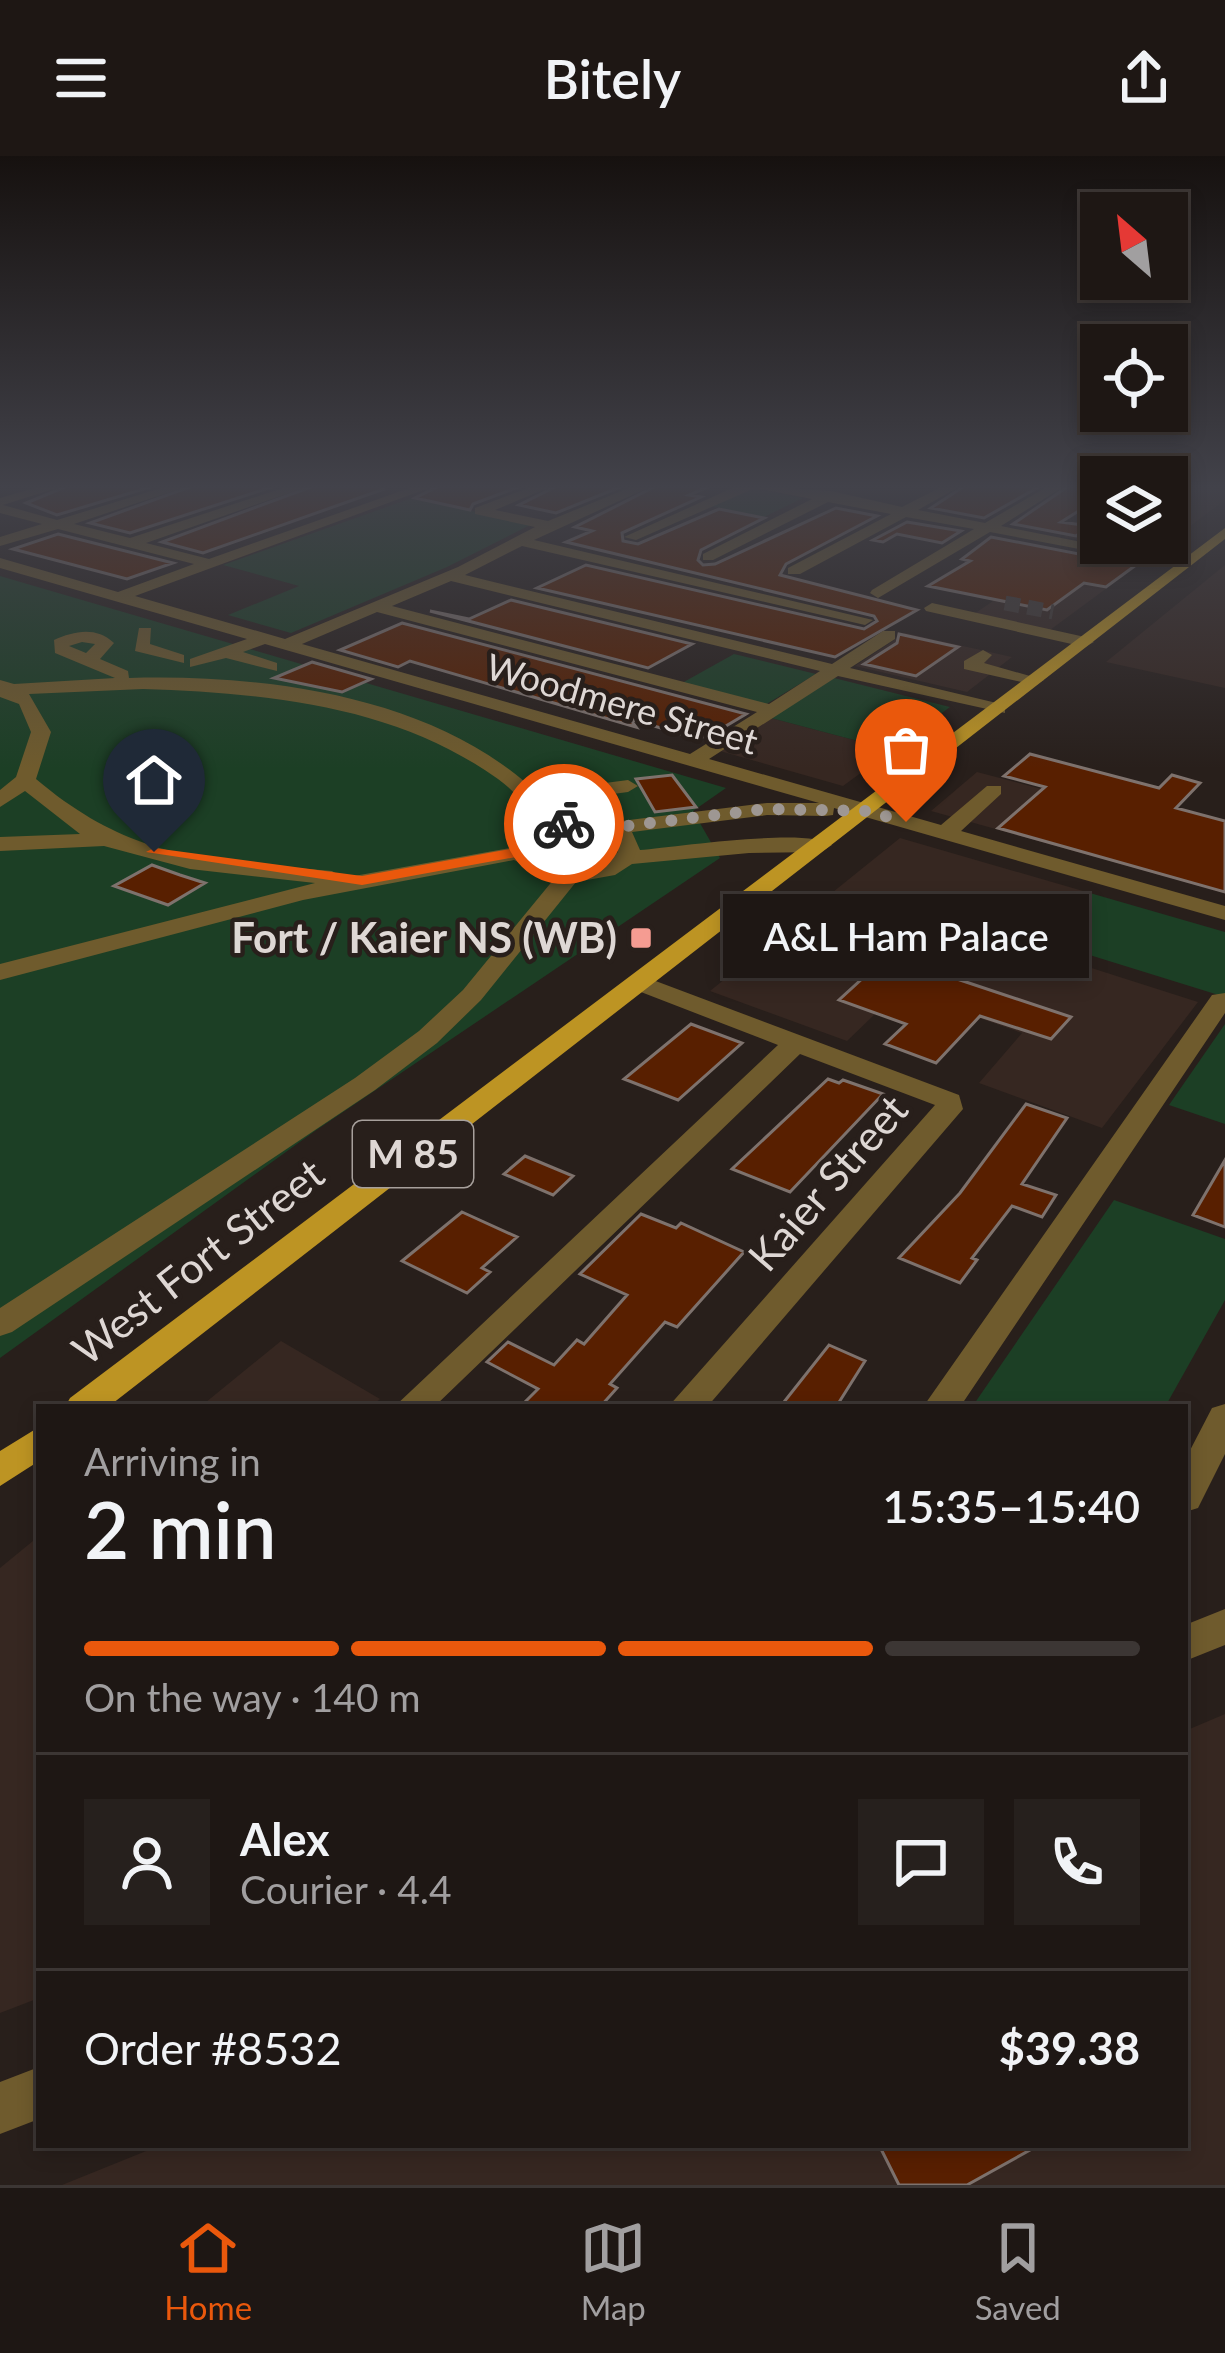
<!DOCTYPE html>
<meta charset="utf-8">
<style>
:root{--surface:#1e1714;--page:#26201d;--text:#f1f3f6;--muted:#a19fa0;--line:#3c3634;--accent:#ea580c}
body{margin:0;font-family:Lato,sans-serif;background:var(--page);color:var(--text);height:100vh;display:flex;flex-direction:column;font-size:45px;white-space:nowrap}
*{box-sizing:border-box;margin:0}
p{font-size:39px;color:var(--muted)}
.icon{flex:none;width:66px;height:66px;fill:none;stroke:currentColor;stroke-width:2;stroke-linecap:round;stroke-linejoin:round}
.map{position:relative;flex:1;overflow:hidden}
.details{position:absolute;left:36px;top:1248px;width:1152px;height:744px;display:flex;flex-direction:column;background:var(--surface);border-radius:0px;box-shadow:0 6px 18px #0003,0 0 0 3px var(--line)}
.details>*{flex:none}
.needle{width:78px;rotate:332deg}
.buttons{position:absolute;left:1080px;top:36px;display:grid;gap:24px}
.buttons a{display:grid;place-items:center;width:108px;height:108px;border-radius:0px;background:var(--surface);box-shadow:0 6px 18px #0003,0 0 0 3px var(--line);font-size:60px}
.pin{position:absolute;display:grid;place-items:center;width:102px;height:102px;color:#fff;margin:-123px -51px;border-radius:50% 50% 50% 0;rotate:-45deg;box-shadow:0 0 12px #0007}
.pin .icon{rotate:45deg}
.courier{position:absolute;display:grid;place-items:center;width:120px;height:120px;margin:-60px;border:9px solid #ea580c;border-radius:50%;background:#fff;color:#222;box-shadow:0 3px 15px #0007}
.bubble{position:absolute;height:84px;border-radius:0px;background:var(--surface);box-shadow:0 6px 18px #0003,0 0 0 3px var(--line);font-size:39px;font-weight:600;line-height:84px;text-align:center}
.head em{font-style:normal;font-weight:600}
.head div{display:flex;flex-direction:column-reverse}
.head{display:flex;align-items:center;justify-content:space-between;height:204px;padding:0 48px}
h1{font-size:78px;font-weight:600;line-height:90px}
.bar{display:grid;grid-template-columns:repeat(4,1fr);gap:18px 12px;align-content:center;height:144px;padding:0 48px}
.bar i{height:15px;border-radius:9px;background:var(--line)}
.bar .on{background:var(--accent)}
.bar p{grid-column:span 4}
.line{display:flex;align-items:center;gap:30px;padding:0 48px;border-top:3px solid var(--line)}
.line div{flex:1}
.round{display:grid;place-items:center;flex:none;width:126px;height:126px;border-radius:0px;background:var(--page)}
header{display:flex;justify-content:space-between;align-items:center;height:156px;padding:0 48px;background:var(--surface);font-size:54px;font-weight:600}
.dock{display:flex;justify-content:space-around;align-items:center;height:168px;border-top:3px solid var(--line);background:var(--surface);font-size:33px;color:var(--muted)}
.dock a{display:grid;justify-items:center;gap:6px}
.dock .on{color:var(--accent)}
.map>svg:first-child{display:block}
</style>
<header><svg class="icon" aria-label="menu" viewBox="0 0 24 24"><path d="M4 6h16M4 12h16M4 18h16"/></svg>Bitely<svg class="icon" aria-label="share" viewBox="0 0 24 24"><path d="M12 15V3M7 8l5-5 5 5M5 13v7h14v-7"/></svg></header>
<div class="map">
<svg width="1225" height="2029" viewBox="0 0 1225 2029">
<rect width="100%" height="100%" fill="#281f1b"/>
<path fill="#362721" d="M1167,329L1225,332V344L1154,397L1064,381L1090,362L1039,353L1101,335V387H1167Z
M1225,409V532L1106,506Z
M1034,417L1107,432L1050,474L974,458Z
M905,477L1012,501L967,536L855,510Z
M771,562L892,594L843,630L720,595Z
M977,616L1225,681V737L931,655Z
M900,682L1083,735L1032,793L1198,846L1102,972L979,927L1022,877L900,834L847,885L710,835Z
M281,1185L380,1243L371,1251H200Z
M39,1380V1842L0,1857V1412Z
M1225,1558V2029H62L161,1989H1185V1575Z"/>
<path fill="#1c3f25" d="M750,332L803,342L764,361L710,350Z
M412,342L532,368L447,411L291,477L228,459L299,430L223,409Z
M0,420L726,632L693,655L720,702L315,975L0,1202Z
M734,498L816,518L765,549L682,527Z
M834,522L950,551L892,594L771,562Z
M1083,735L1225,776V841L1038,783Z
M1225,868V968L1169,949Z
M1114,1044L1225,1083V1144L1165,1251H972Z"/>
<path fill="#581f00" stroke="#7e726d" stroke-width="3" d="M70,329H157L57,359L26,347Z
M195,329H278L130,377L90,367Z
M316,329H383L384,333L203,397L162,386Z
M441,329H524L473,348L470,354L415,342Z
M559,329H625L556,357L519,349Z
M658,329H712L689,339L701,341L622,377L623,385L638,388L719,353L764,362L701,394L698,404L703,409L715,408L836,352L877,360L786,408L780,419L917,454L835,501L537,432L586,409L864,473L877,465L874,460L566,386L592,375L575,371Z
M966,329H1042L984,362L931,352Z
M1070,329H1101V341L1061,366L1090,370L1076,380L1013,368Z
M907,366L961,375L942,387L897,378L883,386L873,384Z
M58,378L173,407L127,423L13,393Z
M991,381L1136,409L1106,431L1084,427L1047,454L928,430L970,405L962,403Z
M511,444L692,488L648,512L430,455L469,463Z
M402,467L746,558L709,580L695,582L630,563L636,571L410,505L398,511L340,494Z
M899,478L958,491L916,520L864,508L897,487Z
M312,506L371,523L342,536L274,522Z
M1030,598L1159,632L1172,619L1200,627L1176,652L1225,665V736L998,672L1045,631L1004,620Z
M672,619L696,651L655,656L636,623Z
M152,709L180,719L205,727L168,749L114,730Z
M887,800L948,820L1071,861L1051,883L980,860L936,907L885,888L906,868L839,844Z
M691,868L742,887L678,944L624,923Z
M828,923L839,927L843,924L883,938L790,1036L732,1013Z
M1026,948L1067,962L1022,1028L1056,1039L1042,1061L1012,1050L972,1102L977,1104L960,1127L899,1102L960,1037Z
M525,1000L573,1020L553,1039L504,1018Z
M1225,1004V1071L1193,1059Z
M462,1056L517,1081L482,1112L490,1116L467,1137L402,1105Z
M641,1058L676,1072L681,1067L744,1096L677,1171L665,1166L610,1228L617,1232L600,1251H520L538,1233L487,1206L508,1186L554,1209L577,1184L584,1188L627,1139L580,1118Z
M829,1189L865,1205L836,1251H780Z
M879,1989H1039L967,2029H899Z"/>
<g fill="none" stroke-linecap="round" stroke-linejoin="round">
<path stroke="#433b37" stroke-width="15" stroke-dasharray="15 8" stroke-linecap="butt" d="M1005,447L1053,456"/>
<path fill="#6f5b2d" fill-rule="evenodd" d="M45,329H66L3,349L57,364L171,329H191L74,368L130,382L292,329H312L146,387L209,403L418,329H437L135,440L285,483L458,411L535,371L475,358V352L536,329H555L495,354L548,365L636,329H654L534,384L873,464L865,469L522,390L465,419L832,508L883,475H895V483L850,512L1005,549V557L838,520L709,603L941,669L987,630H1001V638L961,675L1225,750V764L834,652L833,659L825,660L767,659L632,676L640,694C675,691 810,671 832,689L821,696L749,697L632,708L615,719L576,726L481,844L437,887L375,934L12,1176L0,1180V1152L355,922L419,875L463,834L554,723L514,704L303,744L0,824V808L315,727L190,713L104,690L0,695V681L80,678L25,635L0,651V634L16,621L31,576L19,548L0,541V524L14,528L115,522L55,497L54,484C74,475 96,470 114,487L100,503L128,515L129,522C264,518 433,539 536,636L628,624L638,630L628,636L547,647L565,664L585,661L605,667L767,647H819L265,488L243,496L277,507V515L226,502L190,511V503L247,483L0,412V402L118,436L194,408L58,373L0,390V381L42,368L0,357V342ZM451,425L820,515L769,548L392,450ZM377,456L757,556L690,598L302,488ZM82,486L95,488L86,497L69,490ZM143,533C266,537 395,549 498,623C515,635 529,653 544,668L528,671L510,692L343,722L332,715C210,705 133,705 36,623L51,576L29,538ZM584,674L616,685L618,696C593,717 559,717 533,697L543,681Z
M739,329L831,335L902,351L945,329H962L918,354L985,367L1050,329H1066L1001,370L1192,408L1184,413L990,376L878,442L870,437L872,434L974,373L906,361L800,418H788V412L891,358L828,346L713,404H703V398L812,343L755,332L636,384L624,381Z
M932,447L1085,481L1094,486L1085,491L926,455L924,452Z
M139,472H151L150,488L184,499V507L135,495Z
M983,494L992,499L984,507L1044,524L1035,529L964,513V505Z
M637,818L959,939L963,953L707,1251H668L935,949L800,898L434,1251H394L778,889L628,831L624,826Z
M1225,837V857L960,1251H923L1212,839Z
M1225,1248V1298L1198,1352L1185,1356V1304L1212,1252Z
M1225,1453V1489L1185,1505V1469Z
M39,1911V1963L0,1978V1926Z"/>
<path fill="#bd9423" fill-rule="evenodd" d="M1225,372V383L108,1251H65L70,1242Z
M39,1271V1305L0,1330V1295Z"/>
</g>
<linearGradient id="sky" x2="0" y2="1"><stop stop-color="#16110f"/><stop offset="0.54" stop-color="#42424a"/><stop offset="1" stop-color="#42424a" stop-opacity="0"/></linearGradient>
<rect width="1225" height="613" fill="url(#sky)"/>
<path fill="#ea580c" d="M564,664L569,671L541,679L527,699L362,729L146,696L154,692L362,720L515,692C522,670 544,669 564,664Z"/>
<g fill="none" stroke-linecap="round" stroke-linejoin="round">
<path stroke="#9e9793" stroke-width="12" stroke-dasharray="0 21.6" d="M564,668L609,672L766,653L867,655L906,666"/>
</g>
<rect fill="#f59c92" stroke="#281f1b" stroke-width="4.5" x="629" y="770" width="24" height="24" rx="6"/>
<g text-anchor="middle" stroke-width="9" stroke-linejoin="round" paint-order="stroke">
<g font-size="36" fill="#ded7d4" stroke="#281f1b">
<text transform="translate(622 548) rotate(16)" y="13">Woodmere Street</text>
</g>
<rect fill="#281f1b" stroke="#a7a09c" stroke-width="3" x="353" y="965" width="120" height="66" rx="9"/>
<g font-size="39" font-weight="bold" fill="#ded7d4">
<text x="413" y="1012">M 85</text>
</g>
<g font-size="42" font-weight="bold" fill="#ded7d4" stroke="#281f1b" text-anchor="end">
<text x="617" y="797">Fort / Kaier NS (WB)</text>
</g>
<g font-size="42" fill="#ded7d4" stroke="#281f1b">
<text transform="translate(828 1027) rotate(-49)" y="15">Kaier Street</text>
<text transform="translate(198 1106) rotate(-38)" y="15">West Fort Street</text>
</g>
</g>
</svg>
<div class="buttons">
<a><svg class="needle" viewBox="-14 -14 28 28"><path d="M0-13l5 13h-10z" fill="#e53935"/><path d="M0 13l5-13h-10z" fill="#a19fa0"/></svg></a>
<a><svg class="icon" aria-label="locate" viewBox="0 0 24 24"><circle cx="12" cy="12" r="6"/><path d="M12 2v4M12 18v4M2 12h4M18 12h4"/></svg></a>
<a><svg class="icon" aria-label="layers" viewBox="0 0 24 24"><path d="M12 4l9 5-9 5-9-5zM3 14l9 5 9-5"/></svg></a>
</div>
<div class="pin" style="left:906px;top:666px;background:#ea580c"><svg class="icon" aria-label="bag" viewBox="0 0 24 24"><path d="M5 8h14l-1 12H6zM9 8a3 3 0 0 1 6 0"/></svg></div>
<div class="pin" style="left:154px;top:696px;background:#1f2937"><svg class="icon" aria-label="home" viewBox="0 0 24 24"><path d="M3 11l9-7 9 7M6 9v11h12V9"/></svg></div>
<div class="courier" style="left:564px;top:668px"><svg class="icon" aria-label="bike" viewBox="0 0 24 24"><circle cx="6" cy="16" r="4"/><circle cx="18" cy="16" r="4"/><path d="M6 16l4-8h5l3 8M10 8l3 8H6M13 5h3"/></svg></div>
<div class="bubble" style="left:723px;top:738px;width:366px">A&amp;L Ham Palace</div>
<section class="details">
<div class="head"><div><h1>2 min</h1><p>Arriving in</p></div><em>15:35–15:40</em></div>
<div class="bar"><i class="on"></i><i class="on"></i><i class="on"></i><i></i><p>On the way · 140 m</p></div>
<div class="line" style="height:216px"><a class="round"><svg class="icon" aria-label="person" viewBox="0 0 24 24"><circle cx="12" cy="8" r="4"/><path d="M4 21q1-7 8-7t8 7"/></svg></a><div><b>Alex</b><p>Courier · 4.4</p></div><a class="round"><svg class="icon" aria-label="chat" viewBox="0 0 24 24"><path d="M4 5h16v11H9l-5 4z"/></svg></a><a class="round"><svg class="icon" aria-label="phone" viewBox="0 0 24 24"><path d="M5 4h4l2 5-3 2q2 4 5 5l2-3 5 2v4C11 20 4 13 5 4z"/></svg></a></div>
<div class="line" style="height:156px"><div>Order #8532</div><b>$39.38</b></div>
</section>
</div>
<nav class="dock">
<a class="on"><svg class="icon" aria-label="home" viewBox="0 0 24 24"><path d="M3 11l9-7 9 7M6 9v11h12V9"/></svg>Home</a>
<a><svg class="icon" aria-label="map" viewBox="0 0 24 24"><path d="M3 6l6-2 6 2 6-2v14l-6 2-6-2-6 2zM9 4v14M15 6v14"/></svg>Map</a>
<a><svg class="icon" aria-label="saved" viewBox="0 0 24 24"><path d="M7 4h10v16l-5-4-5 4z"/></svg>Saved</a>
</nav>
